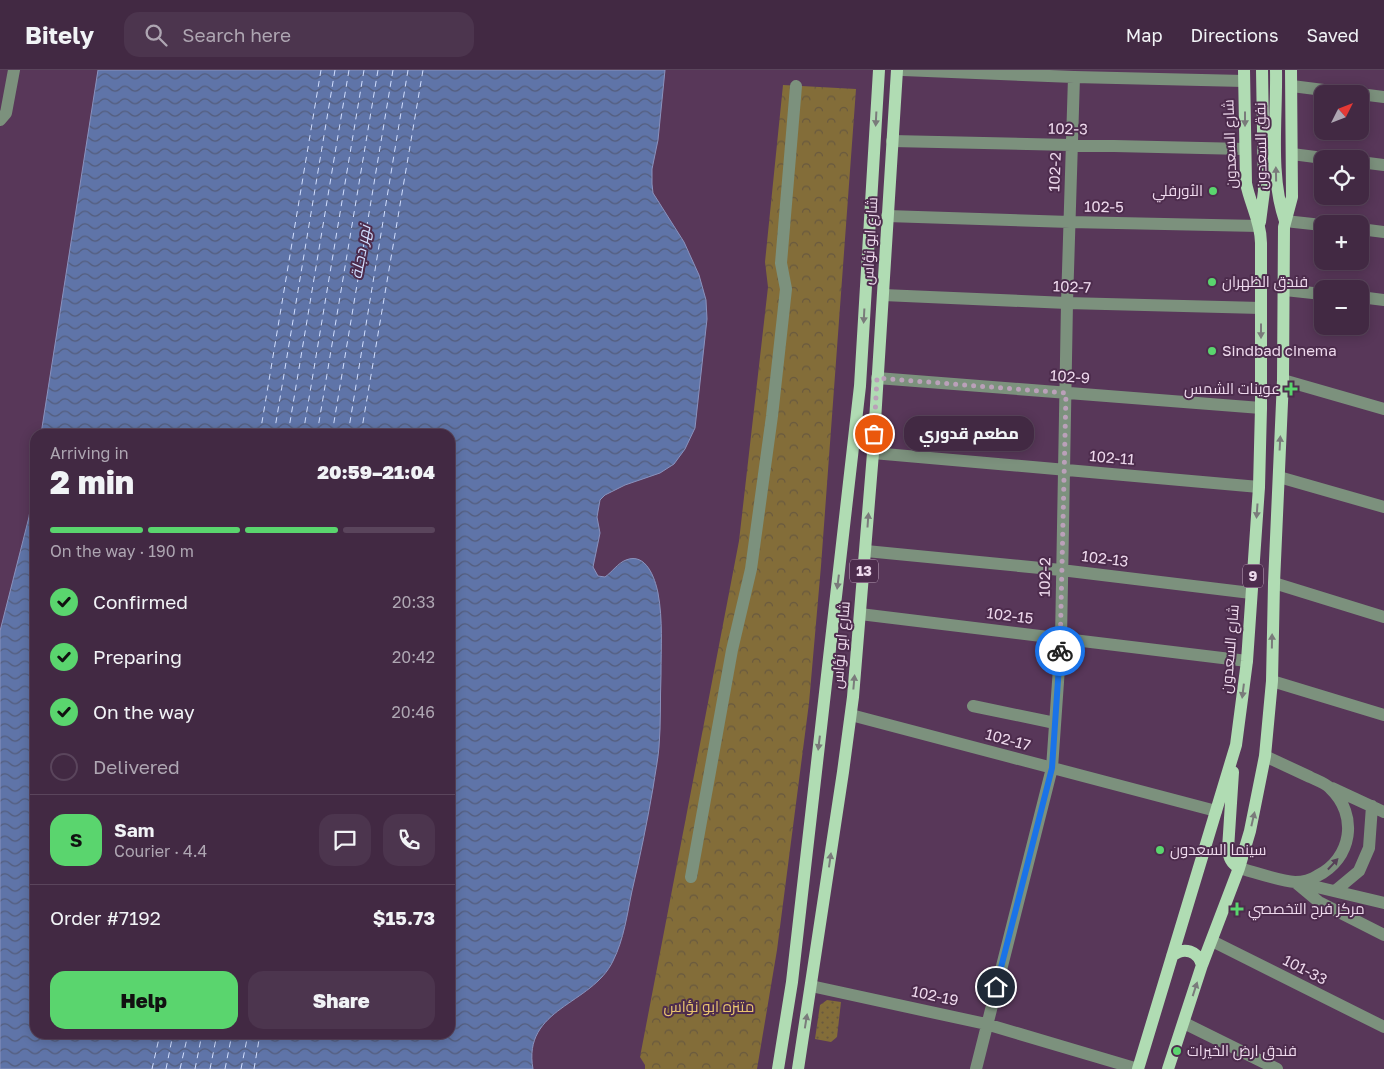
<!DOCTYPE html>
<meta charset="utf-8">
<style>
:root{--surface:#422943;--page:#4c354e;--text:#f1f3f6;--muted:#aea6b2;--line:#5a455c;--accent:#5ad56e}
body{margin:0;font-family:"Golos Text",Cairo,sans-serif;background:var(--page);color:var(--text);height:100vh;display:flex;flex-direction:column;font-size:19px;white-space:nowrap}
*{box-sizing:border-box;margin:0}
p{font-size:16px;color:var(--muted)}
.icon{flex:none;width:28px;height:28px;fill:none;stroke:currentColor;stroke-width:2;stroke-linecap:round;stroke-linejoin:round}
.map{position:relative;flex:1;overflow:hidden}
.drawer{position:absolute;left:30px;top:359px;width:425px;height:610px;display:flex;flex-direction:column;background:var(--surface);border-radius:15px;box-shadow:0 2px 12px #0003,0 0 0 1px var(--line)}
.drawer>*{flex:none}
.needle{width:32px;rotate:48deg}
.buttons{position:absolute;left:1314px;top:15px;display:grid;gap:10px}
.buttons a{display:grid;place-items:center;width:55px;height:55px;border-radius:10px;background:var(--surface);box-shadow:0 2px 12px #0003,0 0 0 1px var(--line);font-size:25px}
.pin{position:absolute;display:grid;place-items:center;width:42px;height:42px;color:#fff;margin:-21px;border:2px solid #fff;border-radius:50%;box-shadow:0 1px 5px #0007}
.courier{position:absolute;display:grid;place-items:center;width:50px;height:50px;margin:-25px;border:4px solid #1a73e8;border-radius:50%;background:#fff;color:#222;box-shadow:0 1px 6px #0007}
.bubble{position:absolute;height:35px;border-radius:15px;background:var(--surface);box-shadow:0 2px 12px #0003,0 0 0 1px var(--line);font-size:16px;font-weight:800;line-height:35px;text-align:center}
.head em{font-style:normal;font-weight:800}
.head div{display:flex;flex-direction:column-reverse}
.head{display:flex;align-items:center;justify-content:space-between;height:85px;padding:0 20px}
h1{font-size:32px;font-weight:800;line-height:38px}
.bar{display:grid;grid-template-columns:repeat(4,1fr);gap:8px 5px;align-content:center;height:60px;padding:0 20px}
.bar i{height:6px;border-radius:4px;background:var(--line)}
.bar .current{background:var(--accent)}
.bar p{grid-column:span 4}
.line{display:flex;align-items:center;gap:12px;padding:0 20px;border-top:1px solid var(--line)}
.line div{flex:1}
.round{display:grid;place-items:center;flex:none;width:52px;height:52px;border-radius:15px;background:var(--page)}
ol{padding:0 20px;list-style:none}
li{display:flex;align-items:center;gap:15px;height:55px}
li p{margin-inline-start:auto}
li .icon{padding:5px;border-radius:50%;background:var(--accent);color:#111;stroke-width:4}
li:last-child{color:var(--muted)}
li i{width:28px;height:28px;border:2px solid var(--line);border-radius:50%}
.button{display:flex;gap:10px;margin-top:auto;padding:10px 20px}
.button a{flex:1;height:58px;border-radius:15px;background:var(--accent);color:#111;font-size:20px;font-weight:800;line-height:58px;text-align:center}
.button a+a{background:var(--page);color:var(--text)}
header{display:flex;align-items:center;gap:30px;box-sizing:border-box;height:70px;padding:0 25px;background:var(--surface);border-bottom:1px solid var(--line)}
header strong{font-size:24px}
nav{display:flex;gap:28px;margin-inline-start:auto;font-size:18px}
.search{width:350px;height:45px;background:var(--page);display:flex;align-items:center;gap:12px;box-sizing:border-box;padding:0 18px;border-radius:15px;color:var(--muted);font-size:19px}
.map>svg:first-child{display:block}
</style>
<header>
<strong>Bitely</strong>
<div class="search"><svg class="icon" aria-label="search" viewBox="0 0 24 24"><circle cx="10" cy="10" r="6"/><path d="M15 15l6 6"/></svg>Search here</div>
<nav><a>Map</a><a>Directions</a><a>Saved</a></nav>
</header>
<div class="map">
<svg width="1384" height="999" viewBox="0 0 1384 999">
<defs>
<pattern id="grass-dots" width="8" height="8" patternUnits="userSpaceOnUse" patternTransform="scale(1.25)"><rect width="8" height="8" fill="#836d39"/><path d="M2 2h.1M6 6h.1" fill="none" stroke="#68593f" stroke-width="1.8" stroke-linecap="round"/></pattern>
<pattern id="park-crowns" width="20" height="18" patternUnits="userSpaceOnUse" patternTransform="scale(1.25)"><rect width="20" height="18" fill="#836d39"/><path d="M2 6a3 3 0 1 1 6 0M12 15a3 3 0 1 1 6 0" fill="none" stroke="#68593f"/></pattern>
<pattern id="water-waves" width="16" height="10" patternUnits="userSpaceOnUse" patternTransform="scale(1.25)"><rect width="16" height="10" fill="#5f74a8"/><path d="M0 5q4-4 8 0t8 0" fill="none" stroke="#545d7c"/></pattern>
</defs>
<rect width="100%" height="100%" fill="#583759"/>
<path fill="url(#grass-dots)" d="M827,930L841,932L837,967L831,972L815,969L820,935Z"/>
<path fill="url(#park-crowns)" d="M783,15L856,19L821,496L809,633L777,880L757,999H645V995L640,987L739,471L768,217L765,192Z"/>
<path fill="url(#water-waves)" stroke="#8a92bd" d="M98,0H665L658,70L652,99V114L653,123L684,172L699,205L706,230L707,249L695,358L685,379L674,394L660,403L625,415L605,425L600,430L597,447L600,463L593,497L598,506L605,507C612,502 618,493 626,490C646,482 655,508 658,523C663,550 661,577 661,605C660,629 661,653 659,677C658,690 655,704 653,718C647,753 640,787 632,821C627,845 624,869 613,891C592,935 522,938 533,999H0V561L29,447L35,405V964H450V364H41Z"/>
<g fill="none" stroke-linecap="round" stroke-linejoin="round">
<path stroke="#d2dfff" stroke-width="1" stroke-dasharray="6 5" stroke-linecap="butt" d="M260,364L321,0
M274,364L335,0
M288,364L349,0
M303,364L364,0
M317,364L378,0
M332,364L393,0
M348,364L408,0
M361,364L423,0
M152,999L160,964
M166,999L173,964
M180,999L188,964
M195,999L202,964
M210,999L217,964
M225,999L232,964
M241,999L248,964
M254,999L260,964"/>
<path stroke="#7c917d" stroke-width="12" d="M903,0L1074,7L1244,11
M1292,16L1355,24
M1360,24L1384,27
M0,50L6,43L14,0
M892,71L1245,79
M1292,84L1331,89
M1360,92L1384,95
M887,146L1070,152L1259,156
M1285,151L1322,155
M1360,159L1384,162
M1285,220L1322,224
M883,225L1067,233L1261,238
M1360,227L1384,230
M877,308L1261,338
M1283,310L1384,339
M873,383L1259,417
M1279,407L1384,437
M866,481L1061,500L1251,523
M1274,513L1384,547
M860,544L1247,591
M1272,611L1384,645
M973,636L1055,653
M851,645L1216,741
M1332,718L1384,742
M1239,798C1254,802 1280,811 1295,812C1302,812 1311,810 1317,806C1352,789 1359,745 1330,718C1325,713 1316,710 1310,707C1295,700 1280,693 1265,686
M691,807L732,580L751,499L772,346L786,219L781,193L796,16
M1295,812L1319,832L1384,865
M1300,813L1384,833
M1335,821L1359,801L1369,778L1372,736
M1212,871L1384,957
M811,916L986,954L1138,999
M1184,953L1277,999
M976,999L1052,698L1061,569L1067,233L1074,7"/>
<path stroke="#b0dcb3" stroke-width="12" d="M1276,0C1277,49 1269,105 1285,151
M1260,152L1264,121L1262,0
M1233,702L1228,779C1229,788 1231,793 1239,798
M1172,886C1184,876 1198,881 1202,895
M778,999L792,912L860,316L879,0
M798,999L843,702L853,627L873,383L897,0
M1138,999L1236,675L1247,591L1259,417L1261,338V173C1261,152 1250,134 1246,113L1244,0
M1168,999L1202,895L1239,798L1250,761L1265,686L1272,611L1274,513L1283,310L1284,157L1292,127L1291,0"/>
</g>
<defs><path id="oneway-solid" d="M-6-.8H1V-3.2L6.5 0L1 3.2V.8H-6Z" transform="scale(1.25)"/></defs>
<g fill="#7a7b7b">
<use href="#oneway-solid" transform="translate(876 49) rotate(93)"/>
<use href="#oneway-solid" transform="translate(1245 49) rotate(90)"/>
<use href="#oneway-solid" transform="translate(1276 104) rotate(-91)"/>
<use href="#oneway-solid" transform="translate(864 246) rotate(93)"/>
<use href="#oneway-solid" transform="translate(1261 261) rotate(90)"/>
<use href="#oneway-solid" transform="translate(1280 373) rotate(-87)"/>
<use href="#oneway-solid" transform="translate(1257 441) rotate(94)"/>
<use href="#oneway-solid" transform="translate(868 450) rotate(-86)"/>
<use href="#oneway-solid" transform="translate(838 512) rotate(97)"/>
<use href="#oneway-solid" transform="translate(1272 571) rotate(-89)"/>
<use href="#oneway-solid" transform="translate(854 612) rotate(-85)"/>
<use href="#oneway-solid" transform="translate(1243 621) rotate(97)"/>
<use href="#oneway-solid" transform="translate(819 673) rotate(97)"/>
<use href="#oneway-solid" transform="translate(1253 749) rotate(-77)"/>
<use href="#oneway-solid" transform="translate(830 790) rotate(-82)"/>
<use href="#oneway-solid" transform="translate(1195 919) rotate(-72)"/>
<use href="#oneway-solid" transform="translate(806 951) rotate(-81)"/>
</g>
<use fill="#564057" href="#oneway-solid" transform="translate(1333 794) rotate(-47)"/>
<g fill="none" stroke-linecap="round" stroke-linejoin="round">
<path stroke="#baa0b9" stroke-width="5" stroke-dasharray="0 9" d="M874,364L877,308L1066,323L1060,581"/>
<path stroke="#1a73e8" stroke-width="6" d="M996,917L1052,698L1060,581"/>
</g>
<g fill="#5ad56e" stroke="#4d2c4d" stroke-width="2">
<circle cx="1213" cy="121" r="5"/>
<circle cx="1212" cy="212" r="5"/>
<circle cx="1212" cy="281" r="5"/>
<path d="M1288.5 311.5h5v5h5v5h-5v5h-5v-5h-5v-5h5z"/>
<circle cx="1160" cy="780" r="5"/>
<path d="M1234.5 831.5h5v5h5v5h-5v5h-5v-5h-5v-5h5z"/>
<circle cx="1177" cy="981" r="5"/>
</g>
<g text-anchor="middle" stroke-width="4" stroke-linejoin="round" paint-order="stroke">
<g fill="#4d2c4d" stroke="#bea5bd" stroke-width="1">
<rect x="850" y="489.5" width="28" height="23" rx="4"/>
<rect x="1243" y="494.5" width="20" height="23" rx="4"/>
</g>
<g font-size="14" font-weight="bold" fill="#eed9ed">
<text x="864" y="506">13</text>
<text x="1253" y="511">9</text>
</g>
<g font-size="15" fill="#eed9ed" stroke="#4d2c4d">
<text transform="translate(1068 59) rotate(1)" y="5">102-3</text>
<text transform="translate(1230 74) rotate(-92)" y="5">شارع السعدون</text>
<text transform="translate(1261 76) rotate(-91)" y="5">نفق السعدون</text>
<text transform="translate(1055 102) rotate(-88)" y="5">102-2</text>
<text transform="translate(1104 137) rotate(1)" y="5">102-5</text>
<text transform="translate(870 171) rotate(-87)" y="5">شارع ابو نؤاس</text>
<text transform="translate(1072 217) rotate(2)" y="5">102-7</text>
<text transform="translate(1070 307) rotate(4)" y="5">102-9</text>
<text transform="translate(1112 388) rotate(5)" y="5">102-11</text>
<text transform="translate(1105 489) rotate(7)" y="5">102-13</text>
<text transform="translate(1045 507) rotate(-89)" y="5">102-2</text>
<text transform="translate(1010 546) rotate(7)" y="5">102-15</text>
<text transform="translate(841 575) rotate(-85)" y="5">شارع ابو نؤاس</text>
<text transform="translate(1230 579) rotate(-85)" y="5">شارع السعدون</text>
<text transform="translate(1008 670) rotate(15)" y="5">102-17</text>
<text transform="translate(1305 900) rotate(27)" y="5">101-33</text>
<text transform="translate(935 926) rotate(12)" y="5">102-19</text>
</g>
<g font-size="15" fill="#eed9ed" stroke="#4d2c4d" text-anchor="start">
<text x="1203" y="126" text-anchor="end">الأورفلي</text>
<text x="1222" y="217">فندق الظهران</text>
<text x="1222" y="286">Sindbad cinema</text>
<text x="1280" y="324" text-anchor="end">عوينات الشمس</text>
<text x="1170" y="785">سينما السعدون</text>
<text x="1248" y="844">مركز فرح التخصصي</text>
<text x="1187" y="986">فندق ارض الخيرات</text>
</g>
<g font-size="15" fill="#ebc66f" stroke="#4d2c4d">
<text x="709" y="942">متنزه ابو نؤاس</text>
</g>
<g font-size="16" font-style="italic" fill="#d2dfff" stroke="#4d2c4d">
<text transform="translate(360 182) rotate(-80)" y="6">نهر دجلة</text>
</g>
</g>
</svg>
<div class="buttons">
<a><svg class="needle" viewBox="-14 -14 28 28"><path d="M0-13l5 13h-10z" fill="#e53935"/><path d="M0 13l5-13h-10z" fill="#aea6b2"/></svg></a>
<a><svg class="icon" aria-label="locate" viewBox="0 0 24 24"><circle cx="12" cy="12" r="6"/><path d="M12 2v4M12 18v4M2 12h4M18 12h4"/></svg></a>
<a>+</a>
<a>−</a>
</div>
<div class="pin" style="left:874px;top:364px;background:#ea580c"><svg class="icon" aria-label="bag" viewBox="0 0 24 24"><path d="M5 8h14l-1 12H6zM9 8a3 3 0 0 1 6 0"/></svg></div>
<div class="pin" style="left:996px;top:917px;background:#1f2937"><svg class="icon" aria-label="home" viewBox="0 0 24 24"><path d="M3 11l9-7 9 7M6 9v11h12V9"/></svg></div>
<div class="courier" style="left:1060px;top:581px"><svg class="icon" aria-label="bike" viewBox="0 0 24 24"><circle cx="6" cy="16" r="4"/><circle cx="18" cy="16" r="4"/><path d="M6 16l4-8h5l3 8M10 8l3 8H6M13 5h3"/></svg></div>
<div class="bubble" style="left:904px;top:346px;width:130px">مطعم قدوري</div>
<section class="drawer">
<div class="head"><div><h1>2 min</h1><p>Arriving in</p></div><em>20:59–21:04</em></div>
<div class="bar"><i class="current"></i><i class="current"></i><i class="current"></i><i></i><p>On the way · 190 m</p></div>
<ol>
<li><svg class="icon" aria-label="check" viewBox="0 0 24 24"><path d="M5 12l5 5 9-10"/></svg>Confirmed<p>20:33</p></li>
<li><svg class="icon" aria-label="check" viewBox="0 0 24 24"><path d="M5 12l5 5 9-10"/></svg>Preparing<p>20:42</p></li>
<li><svg class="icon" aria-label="check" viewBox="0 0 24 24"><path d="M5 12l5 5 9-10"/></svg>On the way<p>20:46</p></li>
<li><i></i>Delivered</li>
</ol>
<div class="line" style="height:90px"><b class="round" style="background:var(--accent);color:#111">S</b><div><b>Sam</b><p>Courier · 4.4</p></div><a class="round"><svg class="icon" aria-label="chat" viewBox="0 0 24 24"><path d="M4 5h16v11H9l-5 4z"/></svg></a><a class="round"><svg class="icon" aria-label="phone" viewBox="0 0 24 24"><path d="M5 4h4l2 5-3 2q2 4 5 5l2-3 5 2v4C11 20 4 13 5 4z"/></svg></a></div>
<div class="line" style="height:65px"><div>Order #7192</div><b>$15.73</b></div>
<div class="button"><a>Help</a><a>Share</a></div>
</section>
</div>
